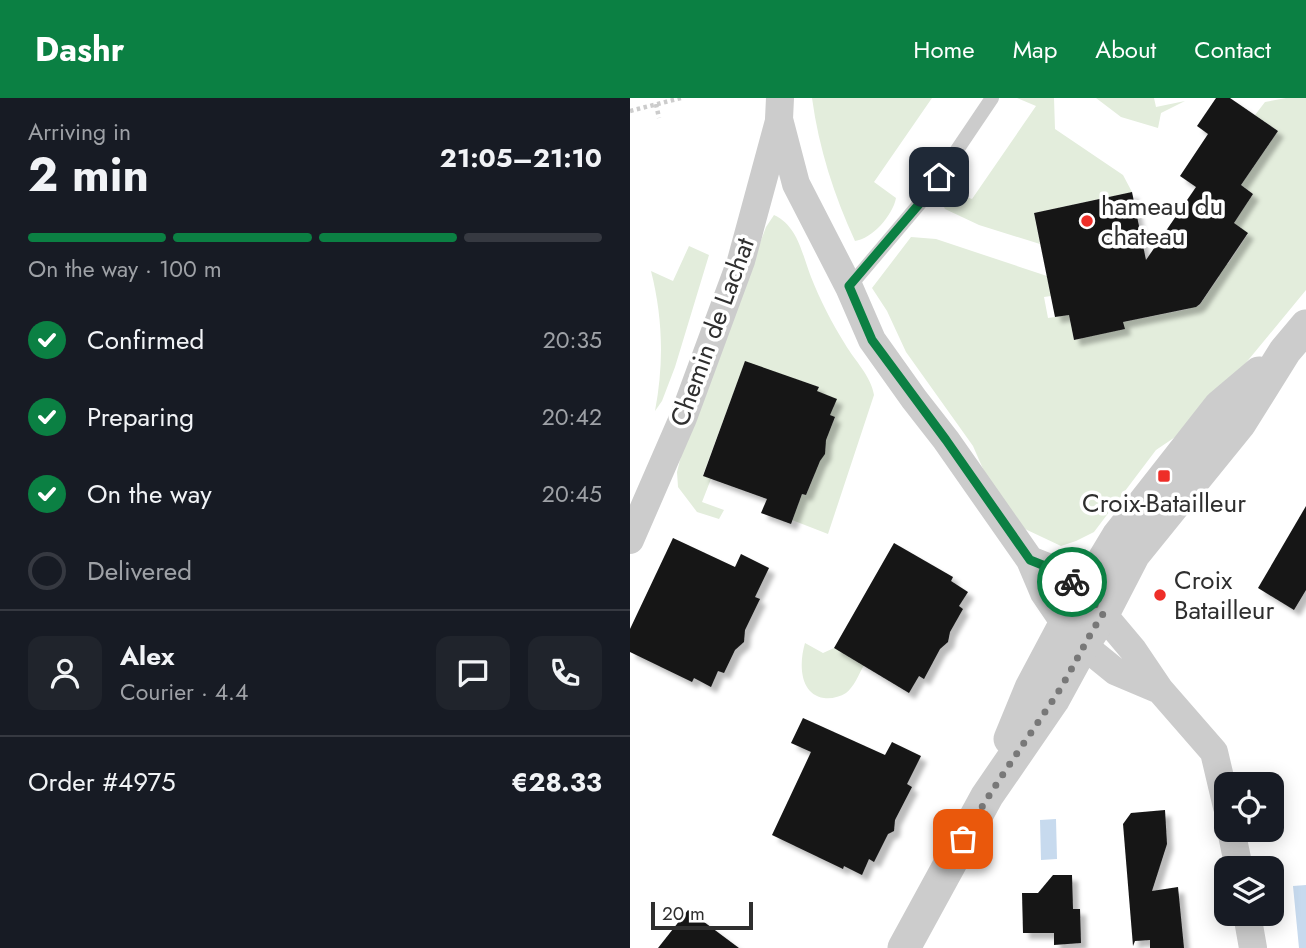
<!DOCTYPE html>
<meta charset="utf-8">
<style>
:root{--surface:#171b24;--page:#20242c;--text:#f1f3f6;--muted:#9ea1a6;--line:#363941;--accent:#0b8043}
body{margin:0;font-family:Jost,sans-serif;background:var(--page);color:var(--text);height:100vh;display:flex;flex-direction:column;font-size:26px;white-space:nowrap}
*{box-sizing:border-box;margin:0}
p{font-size:23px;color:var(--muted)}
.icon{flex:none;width:38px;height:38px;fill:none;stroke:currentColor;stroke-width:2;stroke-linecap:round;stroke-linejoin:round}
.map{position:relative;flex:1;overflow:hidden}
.sheet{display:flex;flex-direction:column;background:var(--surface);width:630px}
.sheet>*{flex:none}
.tools{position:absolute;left:584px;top:674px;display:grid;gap:14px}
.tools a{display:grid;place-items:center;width:70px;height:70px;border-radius:14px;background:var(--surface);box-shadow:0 4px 18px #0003;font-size:35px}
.scale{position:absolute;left:21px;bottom:18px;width:102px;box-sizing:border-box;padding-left:7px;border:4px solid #2f2f2f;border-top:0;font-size:19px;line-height:24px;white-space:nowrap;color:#2f2f2f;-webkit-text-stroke:5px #fff;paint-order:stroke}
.pin{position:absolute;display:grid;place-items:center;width:60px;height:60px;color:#fff;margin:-30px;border-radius:14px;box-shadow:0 4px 10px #0006}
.courier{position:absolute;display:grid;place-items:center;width:70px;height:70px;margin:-35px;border:5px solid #0b8043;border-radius:50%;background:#fff;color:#222;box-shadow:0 2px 9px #0007}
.head em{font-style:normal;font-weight:700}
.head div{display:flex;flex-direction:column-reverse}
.head{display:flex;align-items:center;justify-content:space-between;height:119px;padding:0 28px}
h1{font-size:46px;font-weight:700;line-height:52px}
.bar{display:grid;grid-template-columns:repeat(4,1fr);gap:10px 7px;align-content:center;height:84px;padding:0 28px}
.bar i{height:9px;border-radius:5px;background:var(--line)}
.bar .on{background:var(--accent)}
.bar p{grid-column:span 4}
.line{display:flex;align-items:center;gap:18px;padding:0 28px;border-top:2px solid var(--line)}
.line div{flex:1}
.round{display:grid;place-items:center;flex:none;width:74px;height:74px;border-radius:14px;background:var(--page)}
ol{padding:0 28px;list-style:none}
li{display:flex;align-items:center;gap:21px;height:77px}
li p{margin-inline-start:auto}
li .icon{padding:7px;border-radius:50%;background:var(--accent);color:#fff;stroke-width:4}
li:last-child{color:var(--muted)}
li i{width:38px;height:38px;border:4px solid var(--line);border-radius:50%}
header{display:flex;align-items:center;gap:42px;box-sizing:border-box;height:98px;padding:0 35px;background:var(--accent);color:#fff}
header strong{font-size:33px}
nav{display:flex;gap:38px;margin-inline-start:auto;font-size:24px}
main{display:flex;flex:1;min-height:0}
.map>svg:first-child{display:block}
</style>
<header>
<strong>Dashr</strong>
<nav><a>Home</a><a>Map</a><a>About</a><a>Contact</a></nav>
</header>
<main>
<section class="sheet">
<div class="head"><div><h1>2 min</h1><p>Arriving in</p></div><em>21:05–21:10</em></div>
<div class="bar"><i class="on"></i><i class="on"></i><i class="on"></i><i></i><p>On the way · 100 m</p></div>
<ol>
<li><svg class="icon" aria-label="check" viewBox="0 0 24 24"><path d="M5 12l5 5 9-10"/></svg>Confirmed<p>20:35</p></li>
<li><svg class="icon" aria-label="check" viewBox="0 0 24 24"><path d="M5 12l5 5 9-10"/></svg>Preparing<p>20:42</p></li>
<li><svg class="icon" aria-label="check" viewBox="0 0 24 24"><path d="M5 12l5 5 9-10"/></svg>On the way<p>20:45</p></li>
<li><i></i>Delivered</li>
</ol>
<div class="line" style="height:126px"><a class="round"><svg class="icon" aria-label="person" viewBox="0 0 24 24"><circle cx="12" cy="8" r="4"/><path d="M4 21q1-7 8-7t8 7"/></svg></a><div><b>Alex</b><p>Courier · 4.4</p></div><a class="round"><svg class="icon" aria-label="chat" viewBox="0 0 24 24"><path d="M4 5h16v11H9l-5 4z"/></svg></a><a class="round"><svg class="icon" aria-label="phone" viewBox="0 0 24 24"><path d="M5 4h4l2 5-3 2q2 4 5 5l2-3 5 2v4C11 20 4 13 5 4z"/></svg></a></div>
<div class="line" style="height:91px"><div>Order #4975</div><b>€28.33</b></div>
</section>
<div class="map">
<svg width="676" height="850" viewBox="0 0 676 850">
<defs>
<filter id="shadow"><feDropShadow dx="6" dy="6" stdDeviation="2" flood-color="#0004"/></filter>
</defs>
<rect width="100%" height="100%" fill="#fff"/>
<path fill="#e3eddc" d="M182,0H302L244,84L266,100C263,117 242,141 225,143C204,97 189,51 182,0Z
M387,0H424L425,31L493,77L502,94L404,115L410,146L349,127L315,111L310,101L320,93L342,101L406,8Z
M466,0H524L526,9L555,3L531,15L528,30L491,19Z
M656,0H676V192L610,272L560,329L526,352L464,434L446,443L431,448L395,431L377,416L364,396L343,348L276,254L257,213L242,190L281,139L306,141L417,178L421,198L414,199L418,220L439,217L444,242L494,231L493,224L559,211L558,201L569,208L589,179L578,171L586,160L598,166L618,136L604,125L623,96L611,87L648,33L625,17L635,4Z
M144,117C168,128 172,156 181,179C190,202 202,225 215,246C225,263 241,278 244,297L198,436L162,422L172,396L176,397L184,378L179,375L195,356L193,347L205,320L200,317L187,293L189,289L115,264L73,377L81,381L72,404L94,412L89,421L67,414L48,389L47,374L52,354L136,129Z
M59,148L79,157L45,269L32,303L25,313C34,266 33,220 21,173L43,183Z
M175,545L193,555L204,550L234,567C229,576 224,589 216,595C210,599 201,601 194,600C169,596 169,565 175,545Z"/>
<path fill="#c7daee" d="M426,721L427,761L411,762L410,722Z
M676,787V850H669L663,788Z"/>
<path fill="#161616" filter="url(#shadow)" d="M586,0H600L648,33L611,87L623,96L604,125L618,135L570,206L566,209L493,224L495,231L444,242L439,217L425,219L404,115L502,94L516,162L566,89L550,78L578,36L567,28Z
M115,263L189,289L187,293L207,301L200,317L205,319L196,342L195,356L190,363L176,397L172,396L161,426L131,415L137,401L73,378Z
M676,408V492L664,512L628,490Z
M43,440L105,469L111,456L139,470L125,499L130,501L115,532L114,544L105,552L94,575L88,573L81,589L64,580L62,584L0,554V531Z
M264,445L323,479L321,483L338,494L329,508L333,511L320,534L318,544L310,551L294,581L289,578L279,595L204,550Z
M173,620L255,657L262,644L291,658L277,686L282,689L265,722L264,733L258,736L244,764L239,761L232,777L214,768L213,771L142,737L181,654L161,645Z
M535,712L537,746L522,793L548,789L554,850H520V842L505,843L503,848L493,726L501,715Z
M423,777H442L443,811H450L451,845L424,847V835H393L392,795H408Z
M58,812L109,850H28Z"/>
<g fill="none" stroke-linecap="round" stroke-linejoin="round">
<path stroke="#ccc" stroke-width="4.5" stroke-dasharray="3.5 3.5" stroke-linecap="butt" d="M26,6L29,20
M0,13L51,0"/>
<path stroke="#ccc" stroke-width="14" d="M219,189L296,98L362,0"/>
<path stroke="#ccc" stroke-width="28" d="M150,0L149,21L166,86L219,189L242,242L284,301L316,342L400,462L414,495L435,526L453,547L485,573L530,592
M0,442L53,320L111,163L149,23
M400,462L430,474L455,495L503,552L530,592L584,654L597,709
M601,732L609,770
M617,816L623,850"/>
<path stroke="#ccc" stroke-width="33" d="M380,641L401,590L435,526L488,438L590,308L629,275
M274,850L357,698L423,602L453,547L473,516L504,456L610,325L655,253L676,228"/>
</g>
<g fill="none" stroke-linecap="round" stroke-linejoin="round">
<path stroke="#787878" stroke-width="7" stroke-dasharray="0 12.6" d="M333,741C360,693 391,650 421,605C441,576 454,544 473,516L455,495L442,484"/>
<path stroke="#0b8043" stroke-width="9" d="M309,79L296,98L219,188L242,242L316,342L400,462L430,474L442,484"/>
</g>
<g fill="#ee2e28" stroke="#fff" stroke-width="2.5">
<circle cx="457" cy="123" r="7"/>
<rect x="527" y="371" width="14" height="14" rx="3.5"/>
<circle cx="530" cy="497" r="7"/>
</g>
<g text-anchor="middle" stroke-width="7" stroke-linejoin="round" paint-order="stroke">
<g font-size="26" fill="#2f2f2f" stroke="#fff" text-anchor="start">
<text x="471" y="117">hameau du<tspan x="471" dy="30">chateau</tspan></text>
<text x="534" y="414" text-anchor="middle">Croix-Batailleur</text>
<text x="544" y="491">Croix<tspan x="544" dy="30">Batailleur</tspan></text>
</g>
<g font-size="26" fill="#2f2f2f" stroke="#fff">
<text transform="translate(82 234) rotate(-70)" y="9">Chemin de Lachat</text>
</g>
</g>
</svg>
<div class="tools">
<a><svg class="icon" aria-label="locate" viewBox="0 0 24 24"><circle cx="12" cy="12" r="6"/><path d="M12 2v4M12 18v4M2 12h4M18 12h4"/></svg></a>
<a><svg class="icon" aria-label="layers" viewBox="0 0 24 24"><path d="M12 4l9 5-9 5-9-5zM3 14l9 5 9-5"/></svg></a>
</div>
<div class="scale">20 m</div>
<div class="pin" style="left:333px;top:741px;background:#ea580c"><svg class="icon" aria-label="bag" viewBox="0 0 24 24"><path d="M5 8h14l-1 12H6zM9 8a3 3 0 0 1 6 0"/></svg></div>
<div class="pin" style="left:309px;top:79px;background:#1f2937"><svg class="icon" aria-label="home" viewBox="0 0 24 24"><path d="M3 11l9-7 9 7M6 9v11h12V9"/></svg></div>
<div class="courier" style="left:442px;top:484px"><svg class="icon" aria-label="bike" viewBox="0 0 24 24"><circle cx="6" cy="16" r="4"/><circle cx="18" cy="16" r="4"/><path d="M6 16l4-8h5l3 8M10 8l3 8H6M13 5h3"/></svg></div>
</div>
</main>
